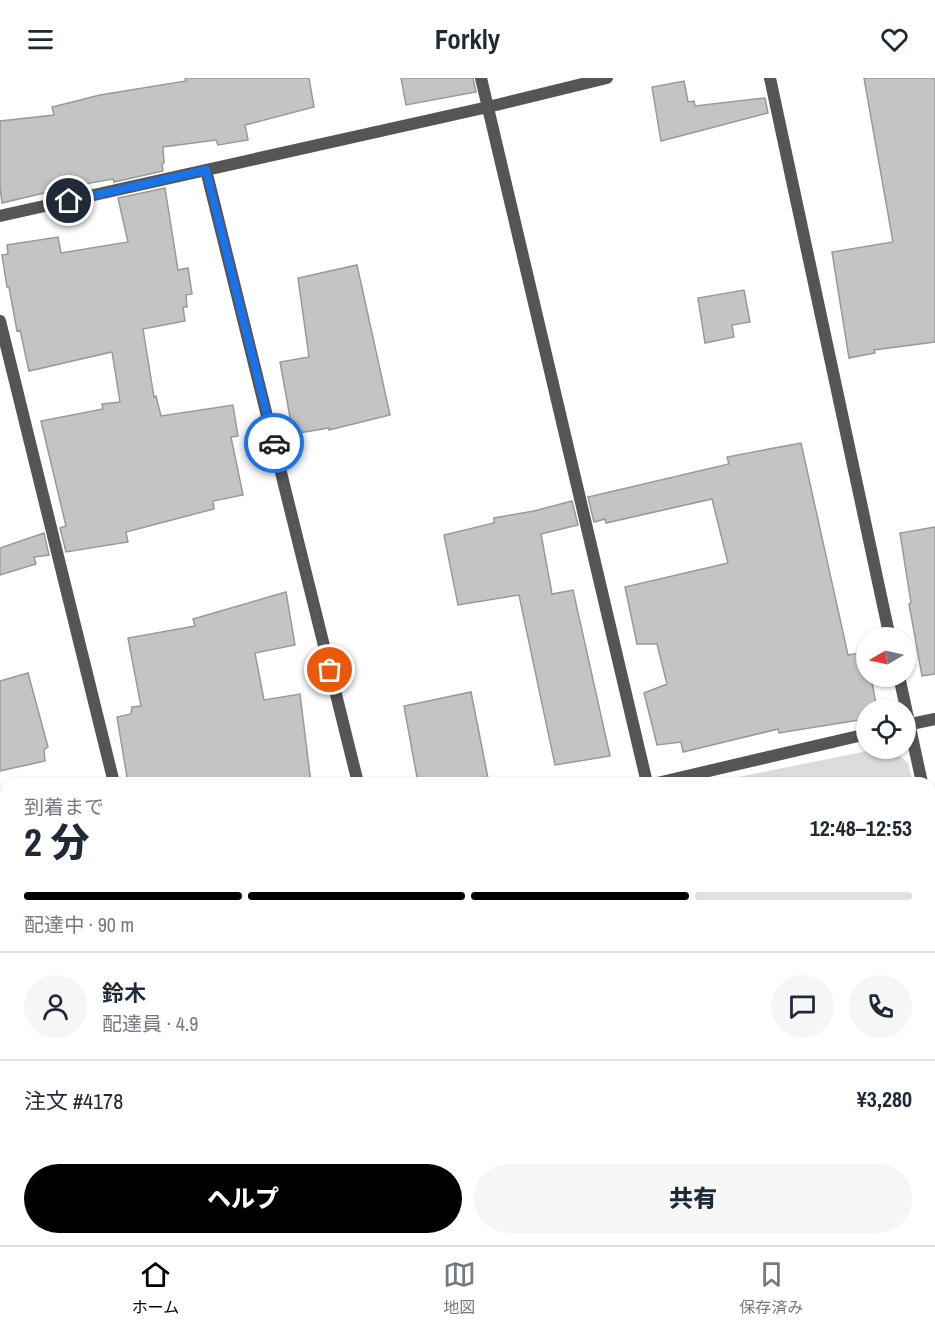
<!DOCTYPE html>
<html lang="ja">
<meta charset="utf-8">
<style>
:root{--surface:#fff;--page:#f6f6f7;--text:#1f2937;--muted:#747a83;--line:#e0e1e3;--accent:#000}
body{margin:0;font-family:"Archivo Narrow","Noto Sans JP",sans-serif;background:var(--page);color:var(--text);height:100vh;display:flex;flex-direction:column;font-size:22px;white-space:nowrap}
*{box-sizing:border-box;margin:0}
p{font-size:20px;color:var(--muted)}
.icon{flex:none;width:33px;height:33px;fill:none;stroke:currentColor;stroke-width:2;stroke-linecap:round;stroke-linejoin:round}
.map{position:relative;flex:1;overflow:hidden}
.side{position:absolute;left:0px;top:699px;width:936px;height:468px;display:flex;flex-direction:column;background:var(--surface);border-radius:18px 18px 0 0;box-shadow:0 2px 4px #0004}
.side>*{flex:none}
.needle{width:39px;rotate:261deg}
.buttons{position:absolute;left:856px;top:549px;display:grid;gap:12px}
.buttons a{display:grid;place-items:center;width:60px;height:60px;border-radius:50%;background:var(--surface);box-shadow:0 2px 4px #0004;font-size:30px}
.pin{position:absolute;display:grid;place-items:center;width:51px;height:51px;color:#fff;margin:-26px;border:3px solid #fff;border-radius:50%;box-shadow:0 2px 6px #0007}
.courier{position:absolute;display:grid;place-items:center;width:60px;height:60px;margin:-30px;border:4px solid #1a73e8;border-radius:50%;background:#fff;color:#222;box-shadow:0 2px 8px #0007}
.overview em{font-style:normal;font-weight:800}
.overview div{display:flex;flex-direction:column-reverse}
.overview{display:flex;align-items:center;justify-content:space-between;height:102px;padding:0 24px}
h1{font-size:39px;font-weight:800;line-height:45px}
.bar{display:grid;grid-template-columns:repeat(4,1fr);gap:9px 6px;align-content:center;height:72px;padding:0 24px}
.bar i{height:8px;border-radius:4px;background:var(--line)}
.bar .active{background:var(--accent)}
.bar p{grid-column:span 4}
.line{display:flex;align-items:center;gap:15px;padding:0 24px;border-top:2px solid var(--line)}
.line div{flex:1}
.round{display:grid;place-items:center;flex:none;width:63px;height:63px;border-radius:32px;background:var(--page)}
.button{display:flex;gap:12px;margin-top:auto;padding:12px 24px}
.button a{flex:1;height:69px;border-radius:36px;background:var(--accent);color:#fff;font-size:24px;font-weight:800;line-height:69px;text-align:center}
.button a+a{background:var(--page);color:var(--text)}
header{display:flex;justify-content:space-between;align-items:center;height:78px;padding:0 24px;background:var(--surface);font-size:27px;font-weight:800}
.dock{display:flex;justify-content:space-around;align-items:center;height:84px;border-top:2px solid var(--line);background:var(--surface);font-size:16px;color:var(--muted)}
.dock a{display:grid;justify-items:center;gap:3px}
.dock .active{color:var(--accent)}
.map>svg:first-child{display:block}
</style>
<header><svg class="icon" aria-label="menu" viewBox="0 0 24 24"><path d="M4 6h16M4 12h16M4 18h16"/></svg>Forkly<svg class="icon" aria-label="heart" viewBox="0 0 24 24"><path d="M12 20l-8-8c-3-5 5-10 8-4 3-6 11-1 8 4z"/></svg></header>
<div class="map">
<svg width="935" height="1167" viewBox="0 0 935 1167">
<rect width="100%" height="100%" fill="#fff"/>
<path fill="#dcdcdc" d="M877,671H892L908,685L913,705H709Z
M930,783L935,806V889L930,890Z"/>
<path fill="#c4c4c4" stroke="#999" stroke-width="1.5" d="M185,0H309L314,29L245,47L248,62L218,67L216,62L163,69L164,85L162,86L163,93L114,104L113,101L73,108L2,125L0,109V43L54,37L52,29L100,17L186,3Z
M401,0H473L476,14L406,27Z
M864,0H935V264L874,272L875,275L849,280L832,174L893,164Z
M684,3L688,24L694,23L695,28L765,20L768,35L661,63L652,9Z
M165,110L178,192L188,190L192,216L186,217L187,229H183L185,243L143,251L154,319L156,318L161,338L233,327L238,358L231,359L243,417L213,423L214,431L126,454L128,464L66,474L60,450L66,448L41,343L103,331L102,326L120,324L112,274L29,293L20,252L17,253L9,209H7L2,177L8,176L7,167L58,159L61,175L128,164L118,120Z
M357,187L390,337L329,352V350L293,356L280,284L309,279L298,200Z
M744,212L750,244L732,247L734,259L705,265L698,220Z
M801,365L848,577L860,575L862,590L867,588V598H871L877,632H867V636L862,637L859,642L779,655L778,651L683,674L681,664L657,667L644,615L667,606L657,566H637L625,509L728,485L712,421L606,445L605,441L594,444L588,419L729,386L727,379Z
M572,423L578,447L541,456L552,516L573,512L610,678L555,687L519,517L458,527L444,457L494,445V440L534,433Z
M935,449V596L922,598L909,526L911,525L900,455Z
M44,455L49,477L34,479L36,486L0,497V470Z
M286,514L295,567L255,575L264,622L300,616L311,705H128L117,639L131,636L132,629L141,628L128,560L195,548L193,541Z
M28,595L48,669L44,672L45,683L0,693V603Z
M471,614L489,705H418L404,628Z"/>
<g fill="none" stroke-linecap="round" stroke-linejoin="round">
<path stroke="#555" stroke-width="12" d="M481,0L647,705
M770,0L890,560
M206,92L358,705
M0,138L488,29L607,0
M0,243L114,705
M899,598L922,705
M906,647L935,641
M657,705L867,656
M930,742L935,765
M0,848L6,847
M930,898L935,897
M220,1161L222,1167
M463,1161L464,1167
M751,1161L752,1167"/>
</g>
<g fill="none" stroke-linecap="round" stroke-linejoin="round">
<path stroke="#595959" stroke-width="6" stroke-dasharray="0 10.8" d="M274,365L330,592"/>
<path stroke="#1a73e8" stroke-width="8" d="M69,123L206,92L274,365"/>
</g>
</svg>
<div class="buttons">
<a><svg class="needle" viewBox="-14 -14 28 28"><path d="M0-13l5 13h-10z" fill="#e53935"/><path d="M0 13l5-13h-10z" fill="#747a83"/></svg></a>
<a><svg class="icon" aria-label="locate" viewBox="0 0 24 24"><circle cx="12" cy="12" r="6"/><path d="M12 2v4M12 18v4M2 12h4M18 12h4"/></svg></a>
</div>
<div class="pin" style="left:330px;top:592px;background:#ea580c"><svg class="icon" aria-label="bag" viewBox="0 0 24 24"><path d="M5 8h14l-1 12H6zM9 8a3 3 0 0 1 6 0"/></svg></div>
<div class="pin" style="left:69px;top:123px;background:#1f2937"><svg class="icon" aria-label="home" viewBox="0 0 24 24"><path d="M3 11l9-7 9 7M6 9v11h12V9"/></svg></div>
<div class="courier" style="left:274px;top:365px"><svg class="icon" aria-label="car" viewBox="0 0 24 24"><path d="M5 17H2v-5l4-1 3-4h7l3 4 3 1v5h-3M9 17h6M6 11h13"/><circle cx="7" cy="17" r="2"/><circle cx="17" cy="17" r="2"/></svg></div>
<section class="side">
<div class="overview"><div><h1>2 分</h1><p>到着まで</p></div><em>12:48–12:53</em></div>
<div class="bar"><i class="active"></i><i class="active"></i><i class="active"></i><i></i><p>配達中 · 90 m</p></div>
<div class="line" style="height:108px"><a class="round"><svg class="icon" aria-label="person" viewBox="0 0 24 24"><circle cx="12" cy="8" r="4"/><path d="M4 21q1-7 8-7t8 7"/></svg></a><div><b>鈴木</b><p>配達員 · 4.9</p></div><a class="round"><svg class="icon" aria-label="chat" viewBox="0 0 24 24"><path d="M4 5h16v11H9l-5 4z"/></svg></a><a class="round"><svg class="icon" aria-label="phone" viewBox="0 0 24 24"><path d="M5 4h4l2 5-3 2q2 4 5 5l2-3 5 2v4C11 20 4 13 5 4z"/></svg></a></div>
<div class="line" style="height:78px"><div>注文 #4178</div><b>¥3,280</b></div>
<div class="button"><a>ヘルプ</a><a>共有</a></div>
</section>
</div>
<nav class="dock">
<a class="active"><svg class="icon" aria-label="home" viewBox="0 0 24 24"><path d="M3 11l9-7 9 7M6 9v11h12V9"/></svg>ホーム</a>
<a><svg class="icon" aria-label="map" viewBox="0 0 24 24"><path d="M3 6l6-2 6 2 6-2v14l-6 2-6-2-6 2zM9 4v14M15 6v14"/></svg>地図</a>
<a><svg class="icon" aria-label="saved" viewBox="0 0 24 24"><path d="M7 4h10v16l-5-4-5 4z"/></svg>保存済み</a>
</nav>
